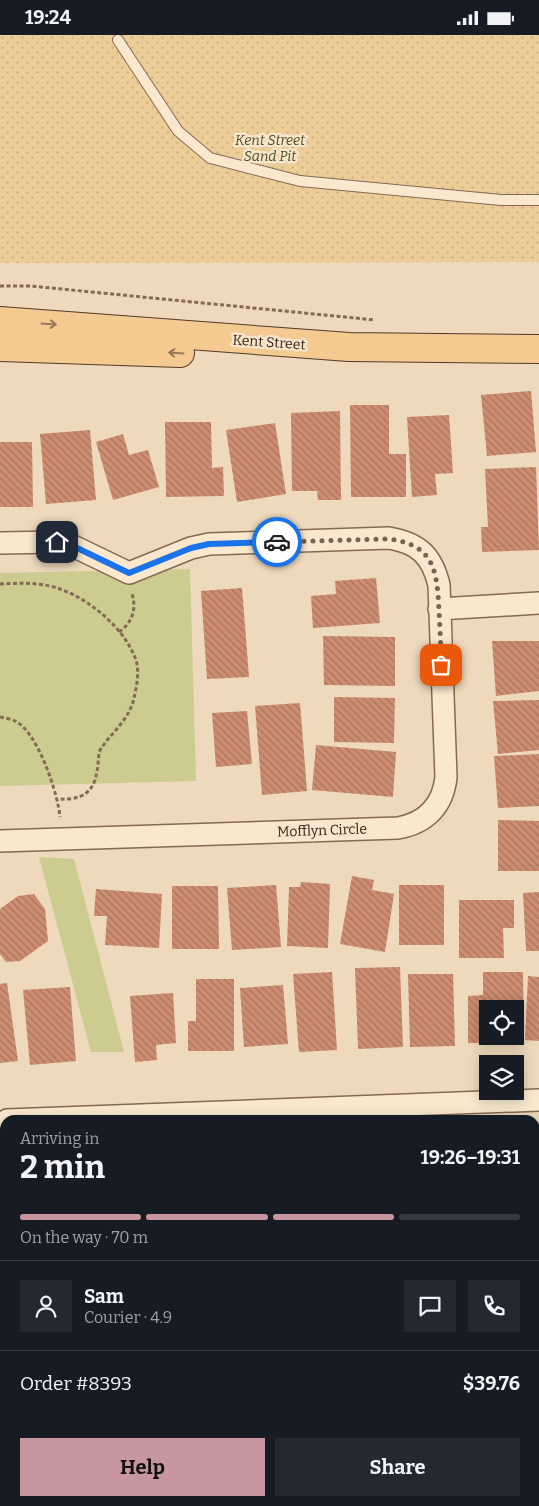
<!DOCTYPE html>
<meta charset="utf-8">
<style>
:root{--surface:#171b24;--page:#242831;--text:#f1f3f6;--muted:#9ea1a6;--line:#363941;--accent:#c8969e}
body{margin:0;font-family:Bitter,serif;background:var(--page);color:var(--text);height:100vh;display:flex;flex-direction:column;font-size:19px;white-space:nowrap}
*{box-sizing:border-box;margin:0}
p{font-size:16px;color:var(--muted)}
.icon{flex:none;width:28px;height:28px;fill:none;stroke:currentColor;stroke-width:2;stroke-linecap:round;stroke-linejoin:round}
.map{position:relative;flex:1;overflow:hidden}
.details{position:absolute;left:0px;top:1080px;width:540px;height:391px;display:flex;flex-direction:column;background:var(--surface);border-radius:15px 15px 0 0;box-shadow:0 2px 12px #0003}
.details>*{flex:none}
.buttons{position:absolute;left:479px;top:965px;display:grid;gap:10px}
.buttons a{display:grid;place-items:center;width:45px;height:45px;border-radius:0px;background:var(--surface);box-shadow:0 2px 12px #0003;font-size:25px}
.pin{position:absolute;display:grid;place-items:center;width:42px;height:42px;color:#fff;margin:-21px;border-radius:10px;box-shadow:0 2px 8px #0006}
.courier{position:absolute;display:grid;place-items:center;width:50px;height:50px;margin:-25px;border:4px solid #1a73e8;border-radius:50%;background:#fff;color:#222;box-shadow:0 1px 6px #0007}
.overview em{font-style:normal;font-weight:700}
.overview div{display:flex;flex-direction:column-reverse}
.overview{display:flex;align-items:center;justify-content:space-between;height:85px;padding:0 20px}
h1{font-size:32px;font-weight:700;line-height:38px}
.bar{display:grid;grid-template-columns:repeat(4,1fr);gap:8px 5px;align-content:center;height:60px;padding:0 20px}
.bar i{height:6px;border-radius:4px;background:var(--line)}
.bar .selected{background:var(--accent)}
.bar p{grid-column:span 4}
.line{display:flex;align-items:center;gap:12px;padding:0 20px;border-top:1px solid var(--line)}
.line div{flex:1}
.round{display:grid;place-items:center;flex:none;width:52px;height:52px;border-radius:0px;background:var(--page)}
.cta{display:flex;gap:10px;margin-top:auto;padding:10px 20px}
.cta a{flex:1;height:58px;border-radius:0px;background:var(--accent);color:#111;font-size:20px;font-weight:700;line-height:58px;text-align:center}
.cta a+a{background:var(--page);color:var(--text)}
.status{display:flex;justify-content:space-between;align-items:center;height:35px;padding:0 25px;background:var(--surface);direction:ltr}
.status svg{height:14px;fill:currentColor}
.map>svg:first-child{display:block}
</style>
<div class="status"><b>19:24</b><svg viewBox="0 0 49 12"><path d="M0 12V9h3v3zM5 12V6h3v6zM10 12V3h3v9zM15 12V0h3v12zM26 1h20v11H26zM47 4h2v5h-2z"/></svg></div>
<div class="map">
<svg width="539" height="1471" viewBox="0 0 539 1471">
<defs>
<pattern id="sand-dots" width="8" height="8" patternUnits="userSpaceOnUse" patternTransform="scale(1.25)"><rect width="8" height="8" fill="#eccc97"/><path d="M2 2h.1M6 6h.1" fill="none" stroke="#cbaf82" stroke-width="1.8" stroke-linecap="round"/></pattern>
<pattern id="building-back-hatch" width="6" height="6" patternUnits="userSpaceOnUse" patternTransform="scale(1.25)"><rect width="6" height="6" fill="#cd8d70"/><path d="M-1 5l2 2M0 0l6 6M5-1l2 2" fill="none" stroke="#a7735b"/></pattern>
</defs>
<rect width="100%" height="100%" fill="#eed9bc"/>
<path fill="url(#sand-dots)" d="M0,0H539V227L0,228Z"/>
<path fill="#cccc90" d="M190,534L196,746L0,751V538Z
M39,822L74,824L124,1017H91Z"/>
<path fill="url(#building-back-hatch)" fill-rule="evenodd" d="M531,356L536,417L487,421L481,360Z
M350,370H389V419H406V462H351Z
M340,376L341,465H318L317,456H292L291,378Z
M449,380L453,438L435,439L437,460L412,462L407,382Z
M165,387H211L212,433L223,432L224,461L166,462Z
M275,388L286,459L237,467L226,395Z
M90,395L96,465L46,469L40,399Z
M123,399L129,420L148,415L159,452L113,465L96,407Z
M0,407H32L33,472H0Z
M536,432L539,515L482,517L481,492H488L485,434Z
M376,543L380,588L313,593L311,561L336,559L335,546Z
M242,553L249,642L207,644L201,556Z
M323,601L395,602V651L324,650Z
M492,606H539V656L496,661Z
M334,662L395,663L394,708L334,707Z
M539,665V715L498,719L493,666Z
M300,668L307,756L262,760L255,671Z
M247,676L252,729L216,732L212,678Z
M316,710L396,717L393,762L312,755Z
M539,719V771L498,773L494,721Z
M498,785L539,786V836H498Z
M352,841L374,845L372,855L394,859L385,917L340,909Z
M301,847L330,849L328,913L287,911L289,852H300Z
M276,850L281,912L232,915L227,853Z
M399,850H444V910H399Z
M172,851H218L219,914H172Z
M96,854L162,859L159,913L105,910L107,881H94Z
M539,857V916H526L523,858Z
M34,859L45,874L48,906L20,926L6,927L0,919V874L18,861Z
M459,865H514V893H503L504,923H459Z
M400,932L403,1012L358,1014L355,933Z
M332,937L337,1015L299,1017L293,939Z
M483,937H523L524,1009L468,1008V961L483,960ZM488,974H515V1001H488Z
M408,939H453L455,1011L410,1012Z
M528,941L539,942V1006L525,1005Z
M196,944H234V1016H188V986H196Z
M7,948L18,1026L0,1028V949Z
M283,950L288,1009L244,1012L240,953Z
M70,952L76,1026L30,1030L23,955Z
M173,958L176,1008L156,1010L157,1025L135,1027L130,961Z
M535,1109H539V1184H535Z
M0,1141H5V1201L0,1202Z
M535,1298H539V1380H535Z
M0,1299H5V1396H0Z"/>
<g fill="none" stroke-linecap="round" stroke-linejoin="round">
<defs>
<path id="lane" d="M118,5L178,96L210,123L300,146L501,165H539"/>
<path id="street" d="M0,508L57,507L71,510L129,538L191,513L209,509L389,503C419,508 432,521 439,550L446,742C443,771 426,788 398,793L0,806
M439,574L539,568
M7,1085L539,1065
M535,1444H539
M0,1457H5"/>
<path id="primary" d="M0,286L349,312L539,314
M0,312L180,318"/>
</defs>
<use href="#lane" stroke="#856955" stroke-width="12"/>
<use href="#street" stroke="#856955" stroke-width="24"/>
<use href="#primary" stroke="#53382a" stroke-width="30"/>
<path stroke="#856955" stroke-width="3" stroke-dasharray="4 2.5" stroke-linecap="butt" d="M0,251H31L375,285
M0,549C20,548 41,547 60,554C91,565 125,594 136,625C140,637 136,655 133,667C126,689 110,698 99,717C97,746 95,766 58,764
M119,597C132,588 137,574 132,559
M0,682C5,683 11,684 15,686C38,697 58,759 60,782
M535,1094H539
M0,1112H5
M376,1471L530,1467"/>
<use href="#lane" stroke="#f9e8ce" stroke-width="10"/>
<use href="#street" stroke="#f9e8ce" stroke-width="21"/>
<use href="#primary" stroke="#f4ca91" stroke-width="28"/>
</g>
<defs><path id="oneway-shaft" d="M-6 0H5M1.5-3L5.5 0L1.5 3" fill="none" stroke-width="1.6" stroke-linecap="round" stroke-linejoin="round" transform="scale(1.25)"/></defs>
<g stroke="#947756">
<use href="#oneway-shaft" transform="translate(49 289) rotate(4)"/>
<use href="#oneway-shaft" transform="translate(176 318) rotate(-176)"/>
</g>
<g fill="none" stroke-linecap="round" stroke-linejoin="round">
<path stroke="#756353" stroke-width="5" stroke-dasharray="0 9" d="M277,507L389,504C435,510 437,536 439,576C440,594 441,612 441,630"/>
<path stroke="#1a73e8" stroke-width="6" d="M57,507L71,510L129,538L191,513L209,509L277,507"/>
</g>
<g text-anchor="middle" stroke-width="5" stroke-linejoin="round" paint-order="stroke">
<g font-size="14" font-style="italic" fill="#4a5121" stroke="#f6e5cb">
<text x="270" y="110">Kent Street<tspan x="270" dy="16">Sand Pit</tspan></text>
</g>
<g font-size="14" fill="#34241a" stroke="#f6e5cb">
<text transform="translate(269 307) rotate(4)" y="5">Kent Street</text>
<text transform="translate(322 795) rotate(-2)" y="5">Mofflyn Circle</text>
</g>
</g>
</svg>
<div class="buttons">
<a><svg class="icon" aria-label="locate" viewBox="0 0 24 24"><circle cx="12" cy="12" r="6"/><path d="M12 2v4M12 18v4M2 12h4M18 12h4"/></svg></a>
<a><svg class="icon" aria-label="layers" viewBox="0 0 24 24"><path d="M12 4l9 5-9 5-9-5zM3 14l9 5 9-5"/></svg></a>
</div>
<div class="pin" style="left:441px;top:630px;background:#ea580c"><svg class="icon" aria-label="bag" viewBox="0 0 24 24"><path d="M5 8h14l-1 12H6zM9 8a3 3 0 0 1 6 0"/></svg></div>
<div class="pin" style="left:57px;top:507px;background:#1f2937"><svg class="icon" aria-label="home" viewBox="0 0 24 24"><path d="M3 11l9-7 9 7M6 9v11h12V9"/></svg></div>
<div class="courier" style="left:277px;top:507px"><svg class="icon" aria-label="car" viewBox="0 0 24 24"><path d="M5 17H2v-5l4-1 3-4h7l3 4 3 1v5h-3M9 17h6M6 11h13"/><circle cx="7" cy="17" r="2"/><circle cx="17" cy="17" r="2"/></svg></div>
<section class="details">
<div class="overview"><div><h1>2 min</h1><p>Arriving in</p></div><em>19:26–19:31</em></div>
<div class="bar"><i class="selected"></i><i class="selected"></i><i class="selected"></i><i></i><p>On the way · 70 m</p></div>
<div class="line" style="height:90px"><a class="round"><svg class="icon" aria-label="person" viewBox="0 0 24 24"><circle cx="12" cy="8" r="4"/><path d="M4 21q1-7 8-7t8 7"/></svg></a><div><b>Sam</b><p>Courier · 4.9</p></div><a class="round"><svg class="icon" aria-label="chat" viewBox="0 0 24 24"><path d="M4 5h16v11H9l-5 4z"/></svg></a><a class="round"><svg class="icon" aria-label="phone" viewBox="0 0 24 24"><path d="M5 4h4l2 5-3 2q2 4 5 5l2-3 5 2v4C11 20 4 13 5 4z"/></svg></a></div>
<div class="line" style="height:65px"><div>Order #8393</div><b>$39.76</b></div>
<div class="cta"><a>Help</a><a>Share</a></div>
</section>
</div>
